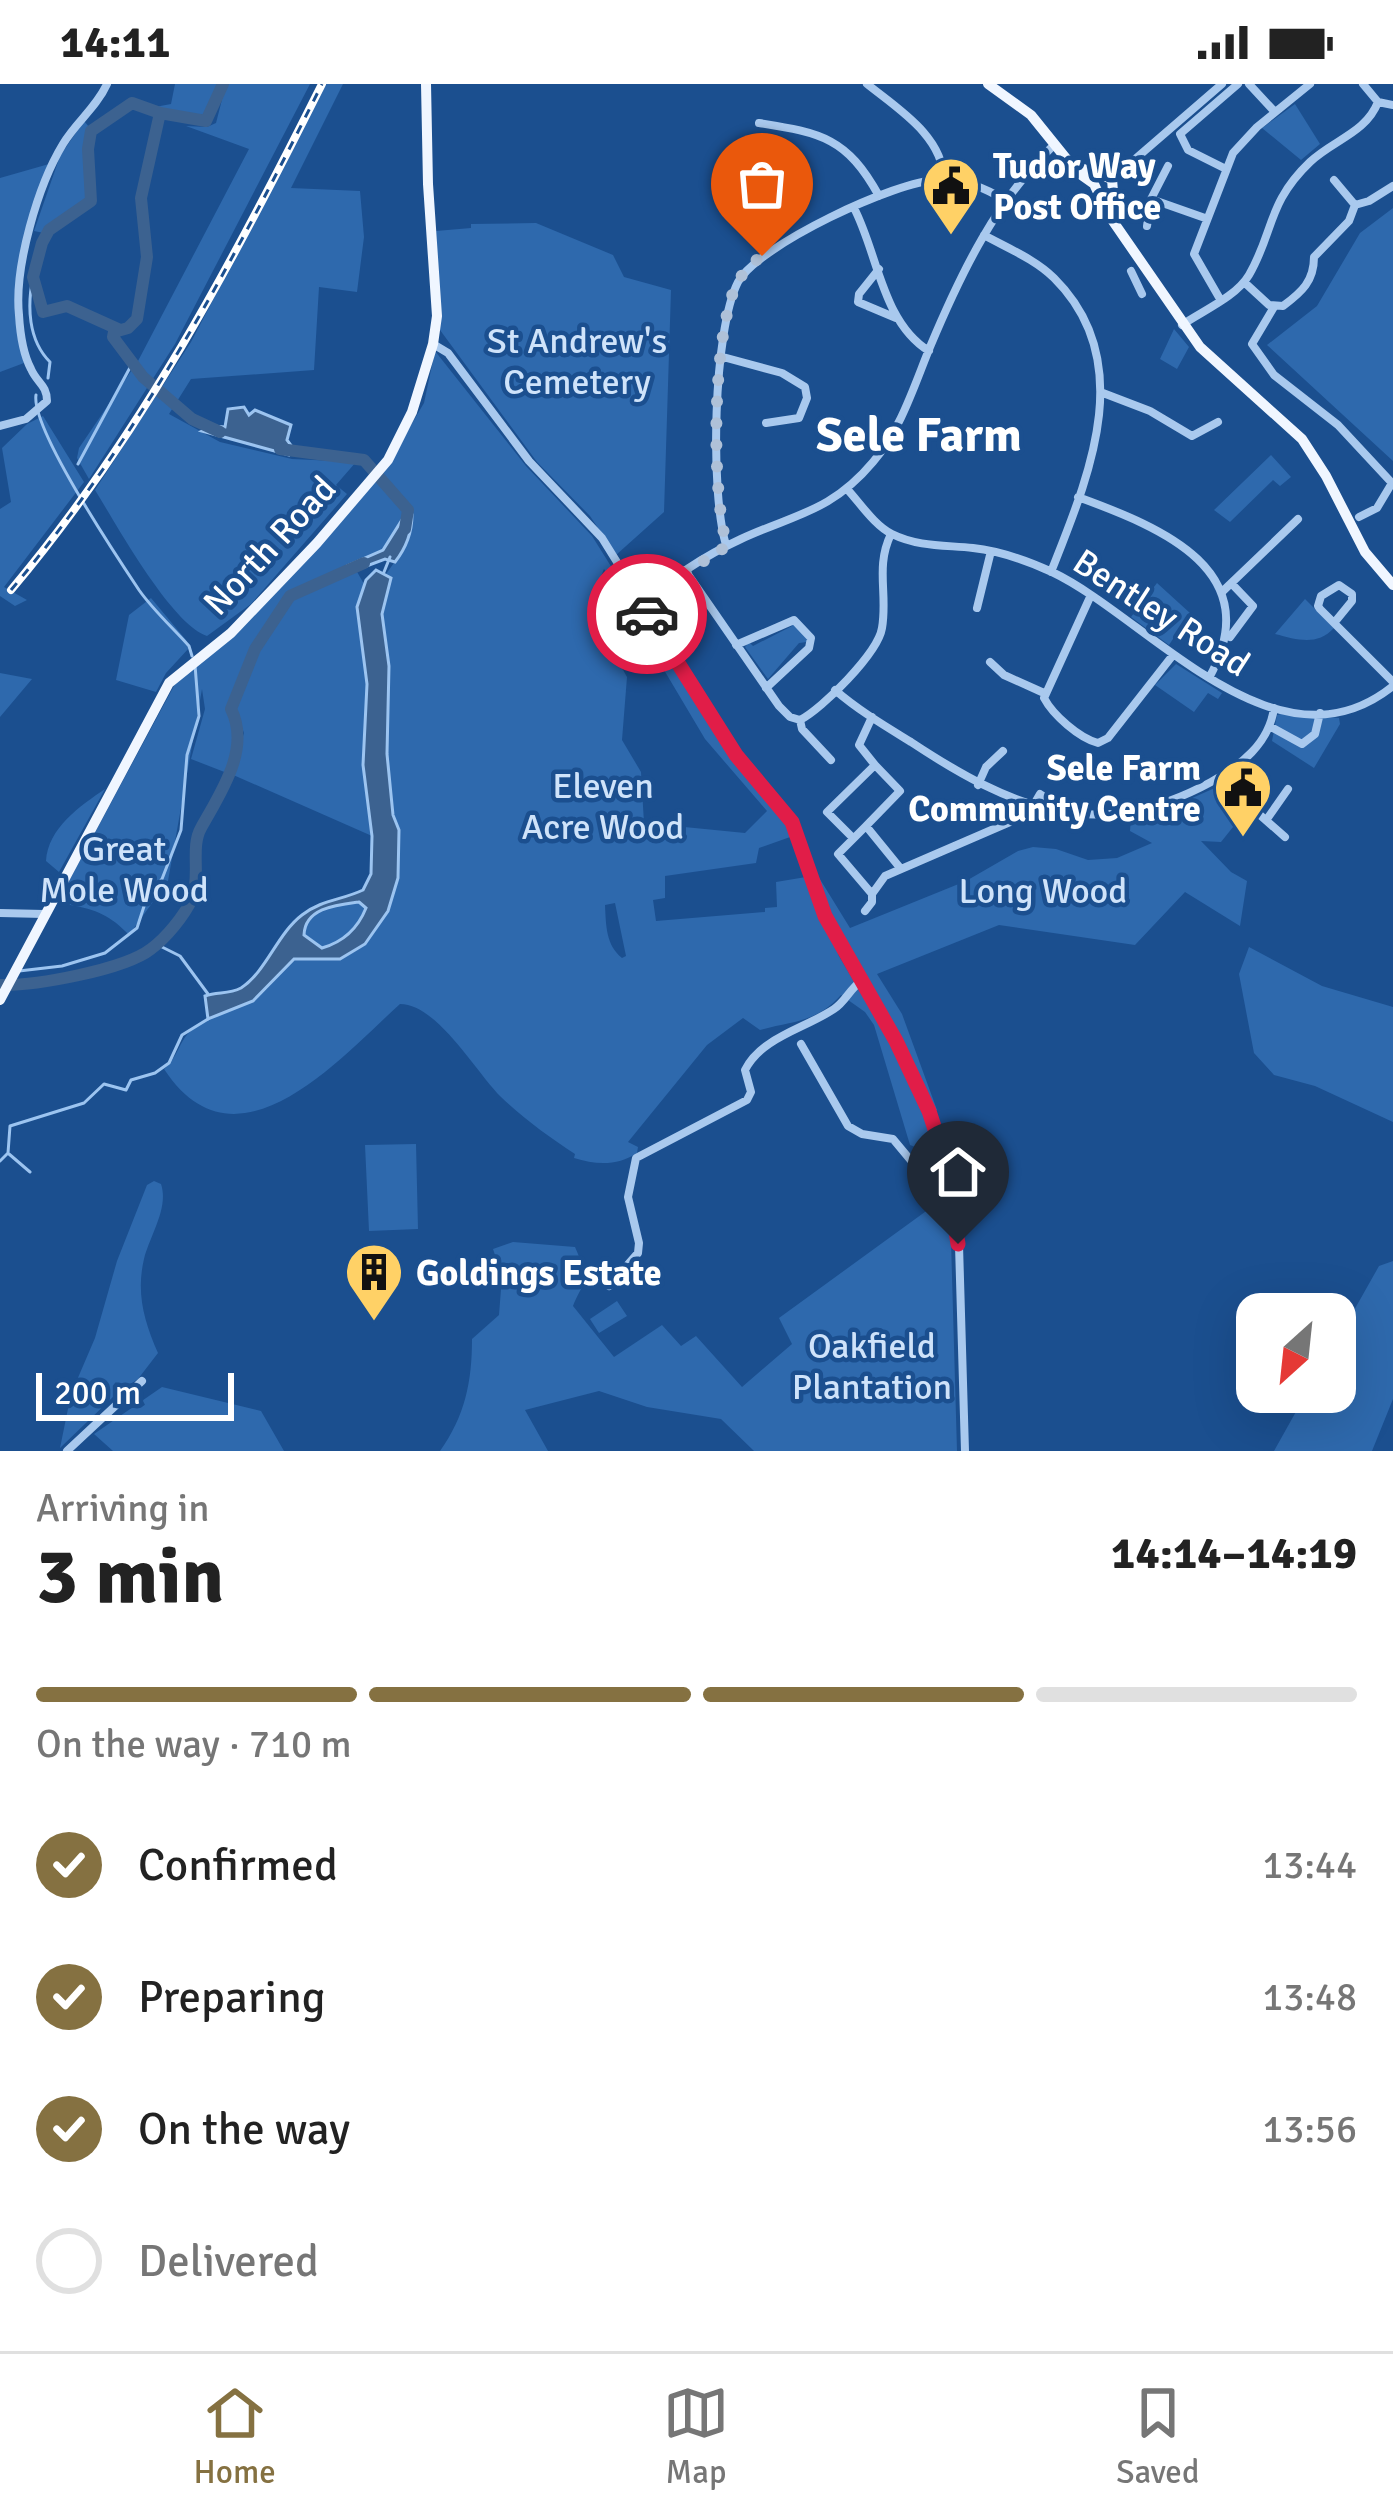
<!DOCTYPE html>
<meta charset="utf-8">
<style>
:root{--surface:#fff;--page:#f2f2f2;--text:#222;--muted:#767676;--line:#e0e0e0;--accent:#857141}
body{margin:0;font-family:Signika,sans-serif;background:var(--page);color:var(--text);height:100vh;display:flex;flex-direction:column;font-size:45px;white-space:nowrap}
*{box-sizing:border-box;margin:0}
p{font-size:39px;color:var(--muted)}
.icon{flex:none;width:66px;height:66px;fill:none;stroke:currentColor;stroke-width:2;stroke-linecap:round;stroke-linejoin:round}
.map{position:relative;height:1367px;overflow:hidden}
.sheet{display:flex;flex-direction:column;background:var(--surface);flex:1}
.sheet>*{flex:none}
.needle{width:78px;rotate:207deg}
.buttons{position:absolute;left:1236px;top:1209px;display:grid;gap:24px}
.buttons a{display:grid;place-items:center;width:120px;height:120px;border-radius:24px;background:var(--surface);box-shadow:0 12px 48px #0002;font-size:60px}
.scale{position:absolute;left:36px;bottom:30px;width:198px;box-sizing:border-box;padding-left:12px;border:6px solid #fff;border-top:0;font-size:33px;line-height:42px;white-space:nowrap;color:#fff;-webkit-text-stroke:9px #1b4f8f;paint-order:stroke}
.pin{position:absolute;display:grid;place-items:center;width:102px;height:102px;color:#fff;margin:-123px -51px;border-radius:50% 50% 50% 0;rotate:-45deg;box-shadow:0 0 12px #0007}
.pin .icon{rotate:45deg}
.courier{position:absolute;display:grid;place-items:center;width:120px;height:120px;margin:-60px;border:9px solid #e11d48;border-radius:50%;background:#fff;color:#222;box-shadow:0 3px 15px #0007}
.summary em{font-style:normal;font-weight:700}
.summary div{display:flex;flex-direction:column-reverse}
.summary{display:flex;align-items:center;justify-content:space-between;height:204px;padding:0 36px}
h1{font-size:78px;font-weight:700;line-height:90px}
.bar{display:grid;grid-template-columns:repeat(4,1fr);gap:18px 12px;align-content:center;height:144px;padding:0 36px}
.bar i{height:15px;border-radius:9px;background:var(--line)}
.bar .selected{background:var(--accent)}
.bar p{grid-column:span 4}
ol{padding:0 36px;list-style:none}
li{display:flex;align-items:center;gap:36px;height:132px}
li p{margin-inline-start:auto}
li .icon{padding:12px;border-radius:50%;background:var(--accent);color:#fff;stroke-width:4}
li:last-child{color:var(--muted)}
li i{width:66px;height:66px;border:6px solid var(--line);border-radius:50%}
.status{display:flex;justify-content:space-between;align-items:center;height:84px;padding:0 60px;background:var(--surface);direction:ltr}
.status svg{height:33px;fill:currentColor}
.tab-bar{display:flex;justify-content:space-around;align-items:center;height:168px;border-top:3px solid var(--line);background:var(--surface);font-size:33px;color:var(--muted)}
.tab-bar a{display:grid;justify-items:center;gap:6px}
.tab-bar .selected{color:var(--accent)}
.map>svg:first-child{display:block}
</style>
<div class="status"><b>14:11</b><svg viewBox="0 0 49 12"><path d="M0 12V9h3v3zM5 12V6h3v6zM10 12V3h3v9zM15 12V0h3v12zM26 1h20v11H26zM47 4h2v5h-2z"/></svg></div>
<div class="map">
<svg width="1393" height="1367" viewBox="0 0 1393 1367">
<rect width="100%" height="100%" fill="#1b4f8f"/>
<path fill="#2e69ad" fill-rule="evenodd" d="M175,0H217L205,31L169,29L155,23L171,20Z
M226,0H310L175,260L89,395L77,374L79,364L138,277L249,65L186,42L207,43L216,39Z
M326,0H343L291,104L360,107L364,153L357,208L319,203L314,286L191,295L169,330L220,358L292,375L356,378L336,401L347,410L251,520L207,552C171,540 116,440 95,406L191,258Z
M1295,20L1320,60L1301,76L1262,44Z
M84,37L90,44L84,58L88,116L44,149L34,147L60,72Z
M49,80L16,205L15,226L24,279L0,288V94Z
M1393,124V377L1267,261L1317,222L1360,149Z
M536,139L613,171L624,193L671,206L664,428L616,471L590,432L537,378L440,246L436,147L471,144V140Z
M1174,245L1189,263L1177,285L1160,275Z
M435,267L526,382L592,452L727,667L781,731L793,752L759,764L756,779L665,792V814L653,816L656,837L765,828V824L777,823L776,798L806,793L839,872L904,983L936,1063L923,1066L910,1061L874,941L865,928L841,911C816,939 792,937 760,946L743,934L707,961L628,1058L638,1063L637,1069C618,1082 596,1081 574,1074L575,1070C549,1053 524,1035 501,1013C475,987 437,920 400,920C339,975 236,1095 164,985C178,974 179,956 192,946C213,929 240,927 261,910C274,900 281,885 294,874L327,876L357,866L399,747C379,693 390,633 388,578C388,563 381,545 382,531C383,518 390,508 391,494L386,490C407,461 426,436 396,406L393,412L405,431L383,467L287,513L250,569L228,623L237,644L227,689L191,675L205,625L202,605L168,797L129,851C111,832 96,825 70,821L63,808L175,600L232,551L385,385L424,319ZM604,485L705,655L767,727L745,749L644,739L641,688L622,656L627,593L597,539L595,507ZM615,819L626,872L622,874C606,861 606,842 605,821Z
M43,332L84,398L4,503L27,516L15,522L0,512V425L11,418L2,364L27,340Z
M1271,371L1291,393L1280,402L1273,396L1230,438L1214,426Z
M356,486L364,500L357,523L367,600L363,681L372,752L231,690L244,649L235,625L237,618C247,590 269,534 293,515C309,502 336,493 356,486Z
M1157,499L1190,529L1169,561L1131,533Z
M151,514L186,556L189,564L166,589L156,608L116,596L129,531Z
M1305,515L1334,544C1317,562 1298,556 1275,550Z
M791,537L807,553V558L799,559L768,595L745,563L749,558L753,562L792,542Z
M1176,580L1222,609L1218,615L1208,609L1194,628L1155,601Z
M0,589L32,595L0,633Z
M1281,630L1339,634L1340,640L1314,684L1272,657L1277,631Z
M1217,703L1245,728L1221,758L1201,757L1231,788L1247,797L1240,842L1185,808L1135,861L999,841L877,890L902,930L937,1026L933,1027C901,945 844,877 815,794L818,792L850,844L966,797L1018,767L1033,763L1056,765L1088,776L1117,774L1152,759L1130,747L1131,734L1163,727Z
M105,705L59,788L46,777C48,744 80,722 105,705Z
M359,818L366,824C358,844 343,858 322,864L304,851C306,824 336,821 359,818Z
M1249,863L1322,902L1393,923V1038L1315,1002L1274,991L1254,969L1239,890Z
M416,1060L418,1145L369,1147L365,1061Z
M154,1097L161,1100C169,1124 150,1151 144,1175C136,1209 144,1237 158,1269L138,1295L115,1311L60,1364L71,1310L95,1254L117,1177L147,1101Z
M940,1117L951,1157L957,1367H754L721,1335L647,1323L599,1307L525,1326L548,1367H440C465,1332 472,1298 472,1255L499,1231L502,1192L493,1165L513,1158L575,1163C593,1205 587,1187 573,1222L614,1273L662,1241L681,1262L696,1252L742,1303L792,1260L779,1234Z
M1393,1177V1315L1372,1367H1274L1307,1308H1335V1260L1379,1182Z
M617,1217L627,1232L599,1249L590,1235Z
M162,1303L261,1327L284,1367H113L94,1350Z"/>
<path fill="#3c6290" stroke="#9cc4f0" stroke-width="3" fill-rule="evenodd" d="M244,323L249,331L255,326L291,341L287,356L293,364L289,371L202,347L212,342L225,343L228,325Z
M405,431H412C412,450 406,464 395,478L385,475L356,486L349,481L383,466Z
M376,486L391,494L382,530L389,582L387,670L393,731L399,746L398,794L388,827L365,860L340,875H294L253,917L208,935L205,912C217,907 228,911 241,904C266,888 277,850 302,831C321,816 342,816 363,806L371,790L372,752L363,681L367,600L357,523L366,496ZM359,818L366,824C358,844 343,858 322,864L304,851C305,824 336,821 359,818Z"/>
<g fill="none" stroke-linecap="round" stroke-linejoin="round">
<path stroke="#9cc4f0" stroke-width="3" d="M33,193C27,222 28,256 50,278L48,294
M36,311C31,344 117,473 139,506C153,526 172,543 189,562L192,572
M78,380L133,278
M384,488L390,473
M156,860L180,872L208,910
M19,887L62,882L105,869L137,844L147,813L162,795L181,746L187,671L199,632L195,581
M9,1070L30,1088
M0,1077L8,1069L10,1042L84,1019L104,1000L126,1006L131,996L155,989L169,979L182,951L208,935"/>
<path stroke="#3c6290" stroke-width="12" d="M118,245L67,222L43,228L33,193L42,159L49,146L91,117L88,65L91,47L132,19L160,29
M220,348L192,335L143,293L113,253L114,248L128,244L137,235L147,173L141,114L160,29L206,37L223,0
M280,365L364,376L408,426L405,445
M0,901C34,902 124,886 151,865C166,854 184,832 192,815C201,793 190,763 201,744C221,708 251,665 231,625L255,565L290,512L364,479"/>
<path stroke="#a9c9ee" stroke-width="8" d="M867,0C898,25 943,52 944,96
M1249,0L1275,28
M1363,0L1378,18
M1378,18L1393,21
M759,39C822,49 847,54 879,112
M1224,84L1188,66L1180,50L1238,0
M1112,95L1222,0
M1334,96L1355,121
M1151,115L1205,134
M854,124C878,170 882,238 929,267
M1147,142L1151,115L1168,82
M984,151C1007,164 1035,175 1054,194C1139,278 1088,394 1051,488
M879,185L859,210L858,218L896,234
M1131,187L1142,210
M1244,198L1269,221L1283,222C1302,208 1314,197 1314,173L1349,137L1355,121L1369,117L1393,102
M1220,215L1194,170L1233,69L1257,43L1310,0
M1274,223L1252,260L1274,291L1338,341L1392,399L1377,424L1359,433
M1182,241C1202,227 1236,213 1249,191C1274,148 1267,119 1310,78C1333,56 1366,49 1378,18
M433,260L448,269L529,377L602,454L737,671L792,738L825,832L912,989L939,1054L952,1108L959,1161L965,1367
M723,273L782,289L805,303L807,314L799,334L766,339
M1103,309L1150,327L1192,352L1218,338
M0,342L26,335L47,317C47,301 37,299 31,285C23,270 20,248 19,231C14,183 38,101 63,60C76,38 96,24 107,0
M847,405C860,419 875,442 892,450C918,463 946,461 973,464C1000,467 1028,477 1052,488C1149,534 1276,696 1393,602
M1078,413C1163,444 1268,487 1209,594
M726,461C710,408 713,247 738,198C757,162 897,96 938,96C964,95 985,103 1006,117
M685,486L779,622L790,633L800,636
M1223,507L1298,435
M1091,511L1044,614C1053,631 1079,654 1098,659L1108,654L1173,571
M642,521C671,494 704,472 741,455C795,430 831,428 873,378C901,345 914,302 930,263C961,189 996,116 1055,60
M977,524L991,467
M1334,539L1352,517V510L1339,501L1321,512L1318,522L1320,525L1393,598
M1230,553L1253,522L1232,500
M736,561L794,536L811,554L809,564L766,604
M990,578L1004,591L1044,609
M835,606C858,626 885,642 911,658C1011,724 1095,761 1211,698C1241,681 1269,660 1274,624
M800,636C822,625 878,569 882,544C888,510 875,483 891,450
M800,636L802,645L831,676
M1271,643L1302,660L1315,650L1320,629
M1218,694L1285,753
M978,701L986,683L1003,667
M1033,722L1040,710L1051,717V726
M1267,735L1288,705
M866,742L900,707L875,681
M853,754L827,728L875,681L859,661L872,633
M872,810L885,792L1010,738L1020,718
M865,827L872,818V810L838,770L866,742L901,785
M0,829L44,830
M801,960L848,1042L862,1050L893,1055L913,1079L921,1113L934,1115L952,1108
M609,1202L638,1169L639,1159L628,1113L636,1074L747,1016L751,1008L745,986C762,953 804,945 834,925C845,918 850,905 861,897
M67,1367L142,1297"/>
<path stroke="#f0f6ff" stroke-width="10" d="M988,0L1031,31L1077,88L1094,100L1108,130L1200,263L1302,355L1326,392L1365,468L1393,501
M1075,82L1112,95L1115,134
M0,916L169,599L231,549L317,459L388,376L412,328L433,260L437,232L428,100L426,0"/>
<defs>
<path id="rail" d="M11,506C140,353 233,178 322,0"/>
</defs>
<use href="#rail" stroke="#fff" stroke-width="8"/>
<use href="#rail" stroke="#1b4f8f" stroke-width="3" stroke-dasharray="9" stroke-linecap="butt"/>
</g>
<g fill="none" stroke-linecap="round" stroke-linejoin="round">
<path stroke="#afc1d8" stroke-width="12" stroke-dasharray="0 21.6" d="M647,530L642,521L652,511L727,462C711,407 712,250 737,199C743,188 752,179 762,172"/>
<path stroke="#e11d48" stroke-width="15" d="M647,530L736,671L792,738L825,832L896,957L929,1027L945,1076L958,1160"/>
</g>
<defs>
<symbol id="civic-pin" viewBox="-11 -11 22 30"><path d="M0 17L-7.5 6A9.5 9.5 0 1 1 7.5 6Z" fill="#ffd166" stroke="#1b4f8f"/><path d="M-.6-6.5H3V-4.5H.6V-3L4-1V1h2V6H-6V1h2V-1L-.6-3ZM-1.2 2.5V6h2.4V2.5Z" fill="#111"/></symbol>
<symbol id="building-pin" viewBox="-11 -11 22 30"><path d="M0 17L-7.5 6A9.5 9.5 0 1 1 7.5 6Z" fill="#ffd166" stroke="#1b4f8f"/><path d="M-4-6H4V6H1V3H-1V6H-4ZM-2.5-4.3h1.7v1.8h-1.7ZM.8-4.3h1.7v1.8H.8ZM-2.5-1h1.7V.8h-1.7ZM.8-1h1.7V.8H.8Z" fill="#111"/></symbol>
</defs>
<g fill-rule="evenodd">
<use href="#civic-pin" x="918" y="69" width="66" height="90"/>
<use href="#civic-pin" x="1210" y="671" width="66" height="90"/>
<use href="#building-pin" x="341" y="1155" width="66" height="90"/>
</g>
<g text-anchor="middle" stroke-width="9" stroke-linejoin="round" paint-order="stroke">
<g font-size="36" font-weight="bold" fill="#fff" stroke="#1b4f8f" text-anchor="start">
<text x="993" y="94">Tudor Way<tspan x="993" dy="41">Post Office</tspan></text>
<text x="1201" y="696" text-anchor="end">Sele Farm<tspan x="1201" dy="41">Community Centre</tspan></text>
<text x="416" y="1201">Goldings Estate</text>
</g>
<g font-size="36" fill="#cfe3fa" stroke="#1b4f8f">
<text x="577" y="269">St Andrew's<tspan x="577" dy="41">Cemetery</tspan></text>
<text x="603" y="714">Eleven<tspan x="603" dy="41">Acre Wood</tspan></text>
<text x="124" y="777">Great<tspan x="124" dy="41">Mole Wood</tspan></text>
<text x="1043" y="819">Long Wood</text>
<text x="872" y="1274">Oakfield<tspan x="872" dy="41">Plantation</tspan></text>
</g>
<g font-size="36" fill="#fff" stroke="#1b4f8f">
<text transform="translate(269 461) rotate(-47)" y="13">North Road</text>
<text transform="translate(1162 528) rotate(33)" y="13">Bentley Road</text>
</g>
<g font-size="48" font-weight="bold" fill="#fff" stroke="#1b4f8f">
<text x="919" y="367">Sele Farm</text>
</g>
</g>
</svg>
<div class="buttons">
<a><svg class="needle" viewBox="-14 -14 28 28"><path d="M0-13l5 13h-10z" fill="#e53935"/><path d="M0 13l5-13h-10z" fill="#767676"/></svg></a>
</div>
<div class="scale">200 m</div>
<div class="pin" style="left:762px;top:172px;background:#ea580c"><svg class="icon" aria-label="bag" viewBox="0 0 24 24"><path d="M5 8h14l-1 12H6zM9 8a3 3 0 0 1 6 0"/></svg></div>
<div class="pin" style="left:958px;top:1160px;background:#1f2937"><svg class="icon" aria-label="home" viewBox="0 0 24 24"><path d="M3 11l9-7 9 7M6 9v11h12V9"/></svg></div>
<div class="courier" style="left:647px;top:530px"><svg class="icon" aria-label="car" viewBox="0 0 24 24"><path d="M5 17H2v-5l4-1 3-4h7l3 4 3 1v5h-3M9 17h6M6 11h13"/><circle cx="7" cy="17" r="2"/><circle cx="17" cy="17" r="2"/></svg></div>
</div>
<section class="sheet">
<div class="summary"><div><h1>3 min</h1><p>Arriving in</p></div><em>14:14–14:19</em></div>
<div class="bar"><i class="selected"></i><i class="selected"></i><i class="selected"></i><i></i><p>On the way · 710 m</p></div>
<ol>
<li><svg class="icon" aria-label="check" viewBox="0 0 24 24"><path d="M5 12l5 5 9-10"/></svg>Confirmed<p>13:44</p></li>
<li><svg class="icon" aria-label="check" viewBox="0 0 24 24"><path d="M5 12l5 5 9-10"/></svg>Preparing<p>13:48</p></li>
<li><svg class="icon" aria-label="check" viewBox="0 0 24 24"><path d="M5 12l5 5 9-10"/></svg>On the way<p>13:56</p></li>
<li><i></i>Delivered</li>
</ol>
</section>
<nav class="tab-bar">
<a class="selected"><svg class="icon" aria-label="home" viewBox="0 0 24 24"><path d="M3 11l9-7 9 7M6 9v11h12V9"/></svg>Home</a>
<a><svg class="icon" aria-label="map" viewBox="0 0 24 24"><path d="M3 6l6-2 6 2 6-2v14l-6 2-6-2-6 2zM9 4v14M15 6v14"/></svg>Map</a>
<a><svg class="icon" aria-label="saved" viewBox="0 0 24 24"><path d="M7 4h10v16l-5-4-5 4z"/></svg>Saved</a>
</nav>
